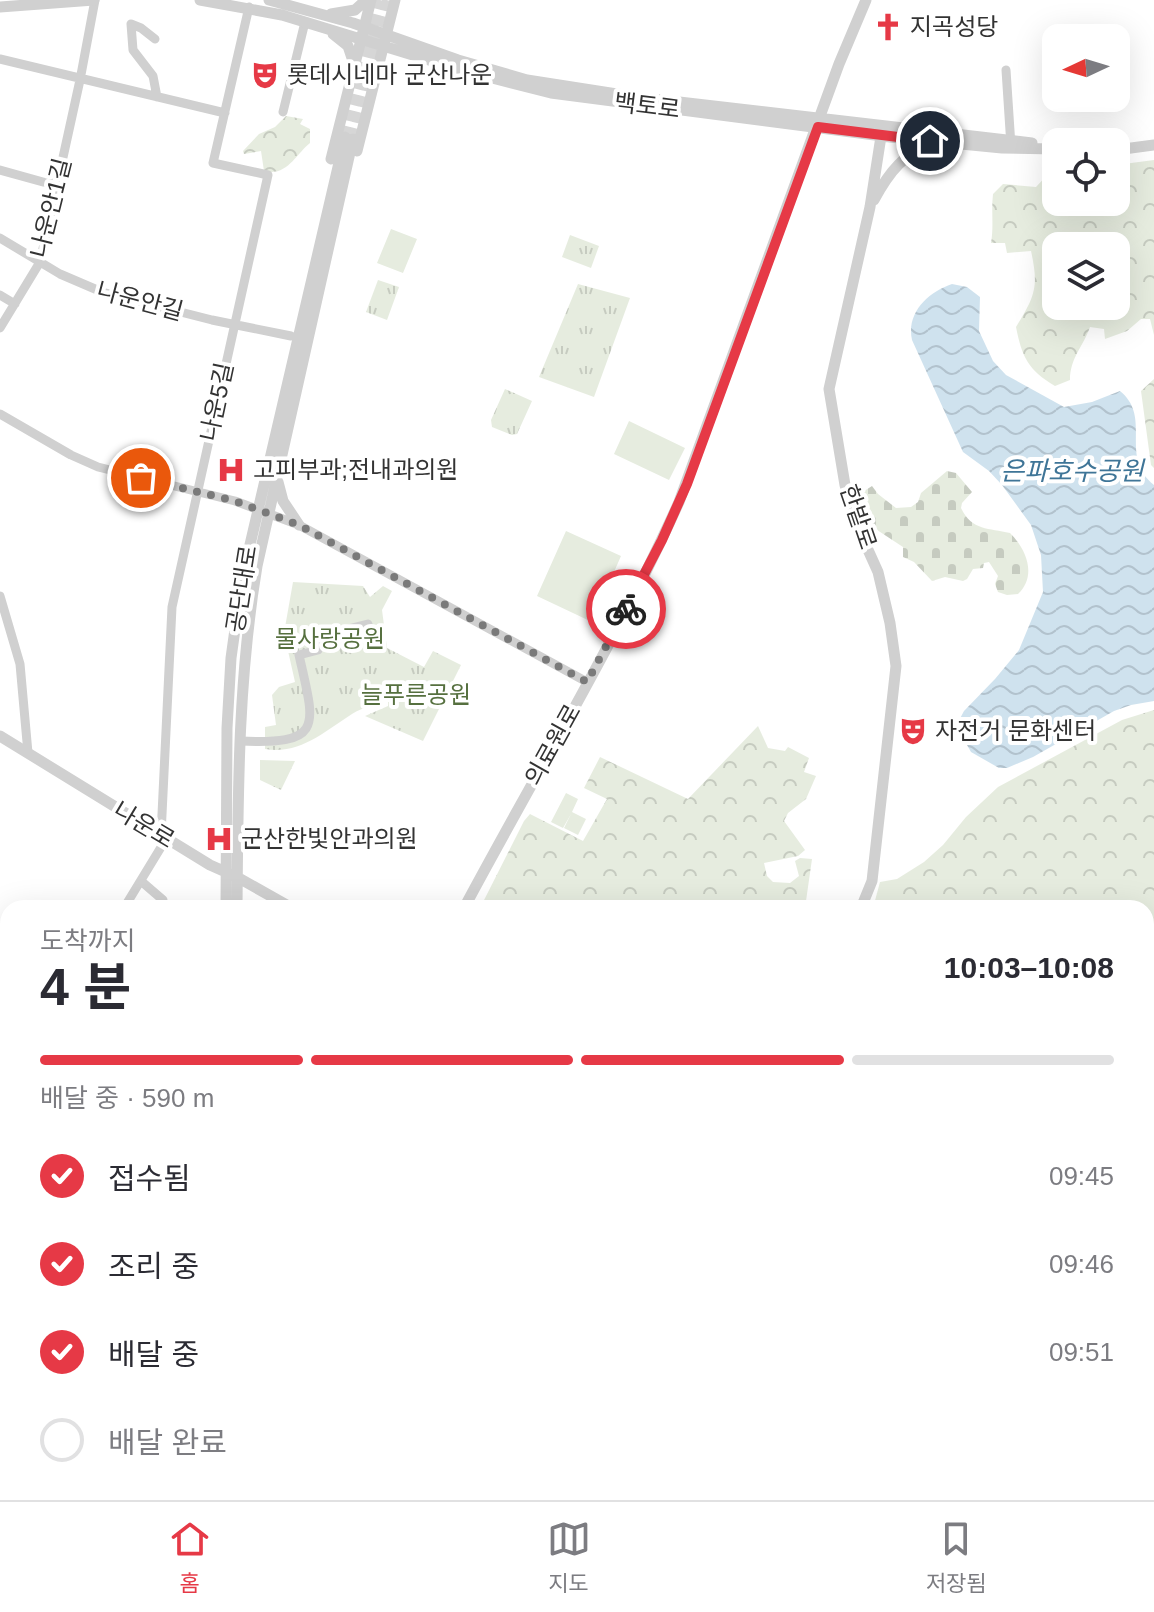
<!DOCTYPE html>
<html lang="ko">
<meta charset="utf-8">
<style>
:root{--surface:#fff;--page:#f7f7f7;--text:#2b2b33;--muted:#7c7c81;--line:#e1e1e2;--accent:#e63946}
body{margin:0;font-family:Helvetica,"Noto Sans KR",sans-serif;background:var(--page);color:var(--text);height:100vh;display:flex;flex-direction:column;font-size:30px;white-space:nowrap}
*{box-sizing:border-box;margin:0}
p{font-size:26px;color:var(--muted)}
.icon{flex:none;width:44px;height:44px;fill:none;stroke:currentColor;stroke-width:2;stroke-linecap:round;stroke-linejoin:round}
.map{position:relative;flex:1;overflow:hidden}
.sheet{position:absolute;left:0px;top:900px;width:1154px;height:600px;display:flex;flex-direction:column;background:var(--surface);border-radius:24px 24px 0 0;box-shadow:0 8px 32px #0002}
.sheet>*{flex:none}
.needle{width:52px;rotate:266deg}
.tools{position:absolute;left:1042px;top:24px;display:grid;gap:16px}
.tools a{display:grid;place-items:center;width:88px;height:88px;border-radius:16px;background:var(--surface);box-shadow:0 8px 32px #0002;font-size:40px}
.pin{position:absolute;display:grid;place-items:center;width:68px;height:68px;color:#fff;margin:-34px;border:4px solid #fff;border-radius:50%;box-shadow:0 2px 8px #0007}
.courier{position:absolute;display:grid;place-items:center;width:80px;height:80px;margin:-40px;border:6px solid #e63946;border-radius:50%;background:#fff;color:#222;box-shadow:0 2px 10px #0007}
.overview em{font-style:normal;font-weight:700}
.overview div{display:flex;flex-direction:column-reverse}
.overview{display:flex;align-items:center;justify-content:space-between;height:136px;padding:0 40px}
h1{font-size:52px;font-weight:700;line-height:60px}
.bar{display:grid;grid-template-columns:repeat(4,1fr);gap:12px 8px;align-content:center;height:96px;padding:0 40px}
.bar i{height:10px;border-radius:6px;background:var(--line)}
.bar .current{background:var(--accent)}
.bar p{grid-column:span 4}
ol{padding:0 40px;list-style:none}
li{display:flex;align-items:center;gap:24px;height:88px}
li p{margin-inline-start:auto}
li .icon{padding:8px;border-radius:50%;background:var(--accent);color:#fff;stroke-width:4}
li:last-child{color:var(--muted)}
li i{width:44px;height:44px;border:4px solid var(--line);border-radius:50%}
.tabs{display:flex;justify-content:space-around;align-items:center;height:112px;border-top:2px solid var(--line);background:var(--surface);font-size:22px;color:var(--muted)}
.tabs a{display:grid;justify-items:center;gap:4px}
.tabs .current{color:var(--accent)}
.map>svg:first-child{display:block}
</style>
<div class="map">
<svg width="1154" height="1500" viewBox="0 0 1154 1500">
<defs>
<pattern id="forest-crowns" width="20" height="18" patternUnits="userSpaceOnUse" patternTransform="scale(2)"><rect width="20" height="18" fill="#e6ecdf"/><path d="M2 6a3 3 0 1 1 6 0M12 15a3 3 0 1 1 6 0" fill="none" stroke="#c6cbc0"/></pattern>
<pattern id="cemetery-stones" width="16" height="16" patternUnits="userSpaceOnUse" patternTransform="scale(2)"><rect width="16" height="16" fill="#e6ecdf"/><path d="M2 7V4a2 2 0 0 1 4 0v3zM10 15v-3a2 2 0 0 1 4 0v3z" fill="#c6cbc0"/></pattern>
<pattern id="park-tufts" width="24" height="20" patternUnits="userSpaceOnUse" patternTransform="scale(2)"><rect width="24" height="20" fill="#e6ecdf"/><path d="M3 7l-1-3M5 7V3M7 7l1-3M15 17l-1-3M17 17v-4M19 17l1-3" fill="none" stroke="#c6cbc0"/></pattern>
<pattern id="water-waves" width="16" height="10" patternUnits="userSpaceOnUse" patternTransform="scale(2)"><rect width="16" height="10" fill="#cfe2ee"/><path d="M0 5q4-4 8 0t8 0" fill="none" stroke="#b2c2cd"/></pattern>
</defs>
<rect width="100%" height="100%" fill="#fff"/>
<path fill="#e6ecdf" d="M391,229L417,239L403,273L377,263Z
M629,421L685,448L669,480L614,454Z
M566,531L621,556L592,622L537,596Z
M566,793L578,799L572,812L586,819L578,835L564,828L571,814L563,828L551,822Z
M7,937L8,938V1038L0,1034V949Z"/>
<path fill="url(#forest-crowns)" fill-rule="evenodd" d="M286,116L303,119L300,124L310,129V143C296,154 287,177 264,171L261,151L244,154L243,151L259,134L275,127Z
M1154,160V335L1150,319H1141L1127,331L1105,339L1104,329L1090,327C1083,347 1070,358 1070,380L1055,386C1028,370 1022,357 1016,327C1035,296 1039,287 1031,251L1007,253L1005,243H991C994,225 991,211 993,194L1003,184L1036,187L1049,173L1056,172V202H1116V165ZM1116,246V306H1056V246Z
M1154,379V468L1151,465L1141,391Z
M1154,710V973L1146,975V908H873L880,882L897,879L924,862L943,845L966,817L998,787L1122,720Z
M758,726L768,748L785,751L788,747L809,758L804,772L816,776L806,799L788,813L784,821L805,850L798,856L764,863L767,876L773,882L790,883L799,876L795,861L800,858L812,859L805,908H480L524,821L530,814L583,841L607,799L584,788L600,757L688,799Z
M851,1492H1020L1015,1500H869Z"/>
<path fill="url(#cemetery-stones)" d="M947,471L956,473L972,492L962,503L961,508C972,531 989,528 1010,533C1027,550 1037,576 1018,594L1007,595L998,592L995,584L998,576L989,562L984,563L983,568L973,569L967,579L963,581L945,577L932,581L914,562L903,557V547L871,526L859,500L858,495L872,486L878,494L896,508L911,507L918,502L921,493Z"/>
<path fill="url(#park-tufts)" d="M570,235L599,246L591,268L562,257Z
M378,280L399,287L387,320L366,312Z
M578,284L630,298L594,397L539,377Z
M505,389L532,401L517,434L512,435L492,427L491,420Z
M293,582L363,586L370,597L383,586L392,591L382,610L387,648L424,667L433,651L461,665L423,741L365,716L388,706V699C377,705 363,707 352,714C325,731 300,755 265,749V727L276,725L272,695L279,687L295,682L284,633Z
M260,760L295,761L281,790L260,780Z"/>
<path fill="url(#water-waves)" d="M952,284L967,287L980,297L979,331L993,361L1006,375L1064,407L1092,402L1120,391C1153,418 1118,456 1154,485V701L1131,705L1114,711L1033,757L1007,768H999L971,752L956,726L964,711L995,679L1019,650L1043,592L1041,555L1031,525L1002,485L989,471L963,452L912,340C906,313 928,292 952,284Z
M1154,988V1416L1146,1413V990Z"/>
<g fill="none" stroke-linecap="round" stroke-linejoin="round">
<path stroke="#d6d6d6" stroke-width="11" stroke-dasharray="11 5.5" stroke-linecap="butt" d="M345,137L380,0
M353,139L388,0"/>
<path stroke="#d0d0d0" stroke-width="9" d="M155,39L141,28L131,24L133,50L153,76L157,97
M0,59L225,113
M1006,70L1011,146
M283,112L305,22
M0,170L43,182L58,183
M0,238L60,274L102,292L212,320L291,336
M0,295L15,304
M0,328L40,262L80,80L95,0
M0,414L71,455L98,467L235,501L299,525L587,682
M0,596L20,664L28,753
M240,741C325,745 315,726 299,655L318,650V641L328,634L368,624
M161,835L172,607L268,175L213,163L249,7
M141,881L163,900V908
M124,908L166,839
M0,1064L8,1067
M0,1267L8,1270
M0,1388L8,1372
M0,1472L8,1476
M37,1492L51,1500
M266,1492L283,1500
M385,1492L403,1500
M624,1492L641,1500
M2,1500L8,1488
M166,1500L171,1492
M291,1500L295,1492
M408,1500L413,1492
M476,1500L481,1492
M538,1500L543,1492
M658,1500L662,1492"/>
<path stroke="#d0d0d0" stroke-width="11" d="M200,0L282,15L465,71L551,93L890,137L1002,148L1056,149
M269,0L353,23L458,60L527,80L636,97L1032,143
M0,7L94,0
M331,14L355,10L366,0
M333,34L348,46L354,64
M1116,150L1154,145
M357,151L395,0
M331,159L371,0
M874,200C888,174 905,150 936,144
M278,482L283,501L299,525
M0,736L210,865L237,877L292,908
M226,908L227,728L231,658L242,579L345,137
M237,908C238,793 238,679 257,566L353,139
M464,908C536,773 616,642 679,502L839,64L866,0
M861,908L872,881L896,666L890,623L878,572L855,521L845,485L829,389L870,207L882,130
M0,1140L8,1143
M0,1332L8,1336
M787,1492L803,1500
M77,1500L81,1492
M88,1500L92,1492"/>
</g>
<g fill="none" stroke-linecap="round" stroke-linejoin="round">
<path stroke="#7a7a7a" stroke-width="8" stroke-dasharray="0 14.4" d="M141,478L235,501L299,525L587,682L626,609"/>
<path stroke="#e63946" stroke-width="10" d="M626,609L662,540L687,484L818,127L930,141"/>
</g>
<defs>
<symbol id="church-bare" viewBox="-9 -9 18 18"><path d="M-1.2-6h2.4v3.5h3.3v2.4h-3.3V6h-2.4V-.1h-3.3v-2.4h3.3Z" fill="#e63946" stroke="#fff" stroke-width="2.5" paint-order="stroke"/></symbol>
<symbol id="theatre-bare" viewBox="-9 -9 18 18"><path d="M-5-5.5Q0-4 5-5.5V0Q5 5 0 6Q-5 5-5 0ZM-3.3-2.5H-1v1.5H-3.3ZM1-2.5H3.3v1.5H1ZM-2.8 1Q0 5.5 2.8 1Z" fill="#e63946" stroke="#fff" stroke-width="2.5" paint-order="stroke"/></symbol>
<symbol id="hospital-bare" viewBox="-9 -9 18 18"><path d="M-5-5h3v3.5h4V-5h3V5h-3V1.5h-4V5h-3Z" fill="#e63946" stroke="#fff" stroke-width="2.5" paint-order="stroke"/></symbol>
</defs>
<g fill-rule="evenodd">
<use href="#church-bare" x="868" y="7" width="40" height="40"/>
<use href="#theatre-bare" x="245" y="55" width="40" height="40"/>
<use href="#hospital-bare" x="211" y="450" width="40" height="40"/>
<use href="#theatre-bare" x="893" y="711" width="40" height="40"/>
<use href="#hospital-bare" x="199" y="819" width="40" height="40"/>
</g>
<g text-anchor="middle" stroke-width="8" stroke-linejoin="round" paint-order="stroke">
<g font-size="24" fill="#333" stroke="#fff" text-anchor="start">
<text x="910" y="35">지곡성당</text>
<text x="287" y="83">롯데시네마 군산나운</text>
<text x="253" y="478">고피부과;전내과의원</text>
<text x="935" y="739">자전거 문화센터</text>
<text x="241" y="847">군산한빛안과의원</text>
</g>
<g font-size="24" fill="#333" stroke="#fff">
<text transform="translate(647 106) rotate(7)" y="8">백토로</text>
<text transform="translate(51 208) rotate(-76)" y="8">나운안1길</text>
<text transform="translate(140 301) rotate(15)" y="8">나운안길</text>
<text transform="translate(217 402) rotate(-78)" y="8">나운5길</text>
<text transform="translate(858 517) rotate(71)" y="8">한밭로</text>
<text transform="translate(242 589) rotate(-81)" y="8">공단대로</text>
<text transform="translate(553 745) rotate(-61)" y="8">의료원로</text>
<text transform="translate(144 825) rotate(31)" y="8">나운로</text>
</g>
<g font-size="24" fill="#56703f" stroke="#fff">
<text x="330" y="647">물사랑공원</text>
<text x="416" y="703">늘푸른공원</text>
</g>
<g font-size="26" font-style="italic" fill="#3f7597" stroke="#fff">
<text x="1072" y="480">은파호수공원</text>
</g>
</g>
</svg>
<div class="tools">
<a><svg class="needle" viewBox="-14 -14 28 28"><path d="M0-13l5 13h-10z" fill="#e53935"/><path d="M0 13l5-13h-10z" fill="#7c7c81"/></svg></a>
<a><svg class="icon" aria-label="locate" viewBox="0 0 24 24"><circle cx="12" cy="12" r="6"/><path d="M12 2v4M12 18v4M2 12h4M18 12h4"/></svg></a>
<a><svg class="icon" aria-label="layers" viewBox="0 0 24 24"><path d="M12 4l9 5-9 5-9-5zM3 14l9 5 9-5"/></svg></a>
</div>
<div class="pin" style="left:141px;top:478px;background:#ea580c"><svg class="icon" aria-label="bag" viewBox="0 0 24 24"><path d="M5 8h14l-1 12H6zM9 8a3 3 0 0 1 6 0"/></svg></div>
<div class="pin" style="left:930px;top:141px;background:#1f2937"><svg class="icon" aria-label="home" viewBox="0 0 24 24"><path d="M3 11l9-7 9 7M6 9v11h12V9"/></svg></div>
<div class="courier" style="left:626px;top:609px"><svg class="icon" aria-label="bike" viewBox="0 0 24 24"><circle cx="6" cy="16" r="4"/><circle cx="18" cy="16" r="4"/><path d="M6 16l4-8h5l3 8M10 8l3 8H6M13 5h3"/></svg></div>
<section class="sheet">
<div class="overview"><div><h1>4 분</h1><p>도착까지</p></div><em>10:03–10:08</em></div>
<div class="bar"><i class="current"></i><i class="current"></i><i class="current"></i><i></i><p>배달 중 · 590 m</p></div>
<ol>
<li><svg class="icon" aria-label="check" viewBox="0 0 24 24"><path d="M5 12l5 5 9-10"/></svg>접수됨<p>09:45</p></li>
<li><svg class="icon" aria-label="check" viewBox="0 0 24 24"><path d="M5 12l5 5 9-10"/></svg>조리 중<p>09:46</p></li>
<li><svg class="icon" aria-label="check" viewBox="0 0 24 24"><path d="M5 12l5 5 9-10"/></svg>배달 중<p>09:51</p></li>
<li><i></i>배달 완료</li>
</ol>
</section>
</div>
<nav class="tabs">
<a class="current"><svg class="icon" aria-label="home" viewBox="0 0 24 24"><path d="M3 11l9-7 9 7M6 9v11h12V9"/></svg>홈</a>
<a><svg class="icon" aria-label="map" viewBox="0 0 24 24"><path d="M3 6l6-2 6 2 6-2v14l-6 2-6-2-6 2zM9 4v14M15 6v14"/></svg>지도</a>
<a><svg class="icon" aria-label="saved" viewBox="0 0 24 24"><path d="M7 4h10v16l-5-4-5 4z"/></svg>저장됨</a>
</nav>
